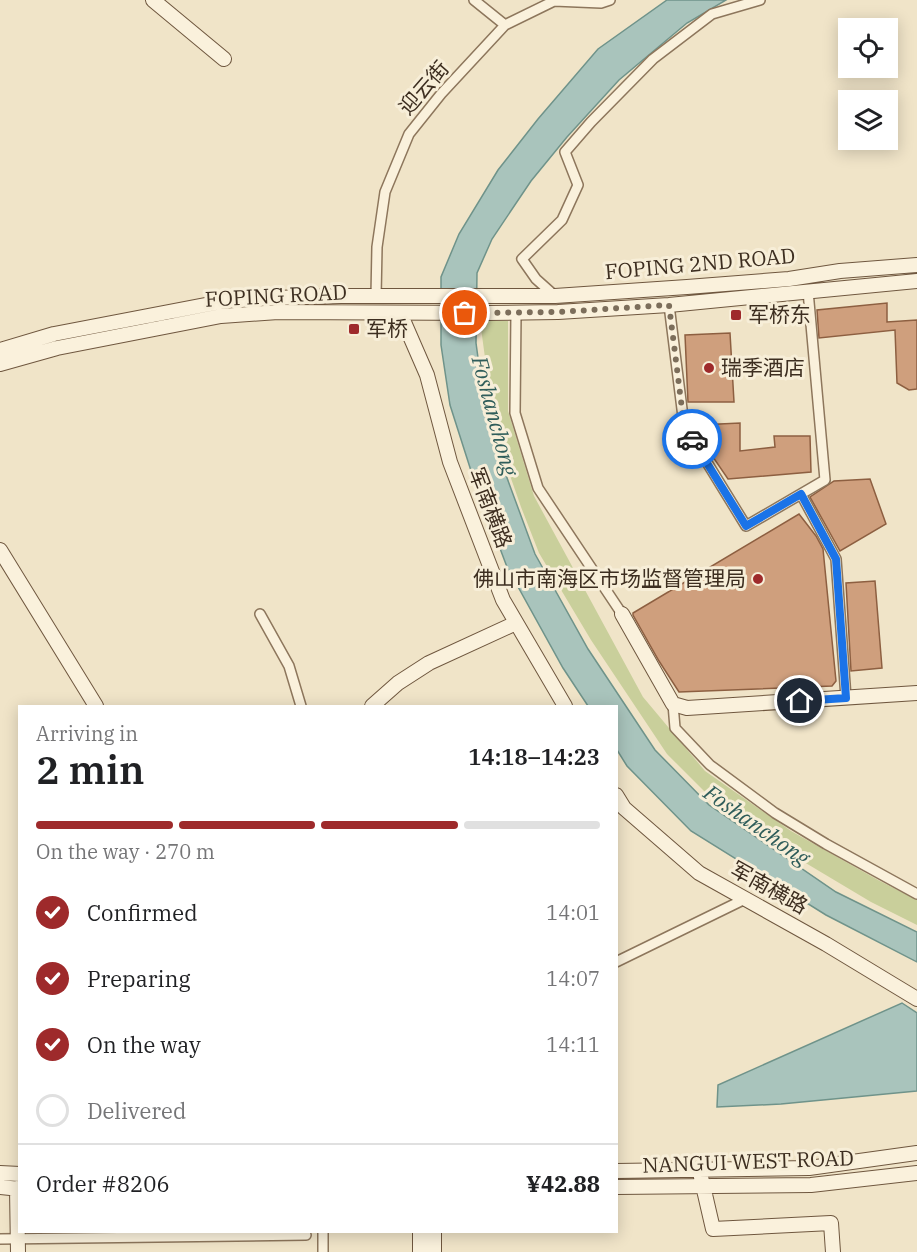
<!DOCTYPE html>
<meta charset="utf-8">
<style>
:root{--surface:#fff;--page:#f6f6f6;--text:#202124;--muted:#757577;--line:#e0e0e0;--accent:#9e2a2b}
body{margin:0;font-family:"IBM Plex Serif","Noto Sans SC",serif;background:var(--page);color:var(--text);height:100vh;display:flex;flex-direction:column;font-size:22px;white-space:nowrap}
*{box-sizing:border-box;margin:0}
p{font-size:20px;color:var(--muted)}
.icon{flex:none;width:33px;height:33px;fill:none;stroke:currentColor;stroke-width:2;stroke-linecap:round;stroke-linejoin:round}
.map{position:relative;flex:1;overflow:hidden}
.details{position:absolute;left:18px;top:705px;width:600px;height:528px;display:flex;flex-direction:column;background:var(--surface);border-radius:0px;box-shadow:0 3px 15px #0003}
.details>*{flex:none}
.fabs{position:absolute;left:838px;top:18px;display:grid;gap:12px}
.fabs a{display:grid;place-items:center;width:60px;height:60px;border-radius:0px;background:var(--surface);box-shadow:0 3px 15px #0003;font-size:30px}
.pin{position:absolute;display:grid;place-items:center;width:51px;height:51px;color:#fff;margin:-26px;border:3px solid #fff;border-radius:50%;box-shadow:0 2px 6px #0007}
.courier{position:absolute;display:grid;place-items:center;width:60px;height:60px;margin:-30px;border:4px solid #1a73e8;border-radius:50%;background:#fff;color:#222;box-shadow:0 2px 8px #0007}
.head em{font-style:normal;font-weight:600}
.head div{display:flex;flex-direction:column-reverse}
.head{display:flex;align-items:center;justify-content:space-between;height:102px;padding:0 18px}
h1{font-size:39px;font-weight:600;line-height:45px}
.bar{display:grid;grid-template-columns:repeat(4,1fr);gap:9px 6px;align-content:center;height:72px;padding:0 18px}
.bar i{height:8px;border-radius:4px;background:var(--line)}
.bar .on{background:var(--accent)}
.bar p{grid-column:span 4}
.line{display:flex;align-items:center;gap:15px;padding:0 18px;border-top:2px solid var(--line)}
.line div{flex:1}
ol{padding:0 18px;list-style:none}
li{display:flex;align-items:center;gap:18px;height:66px}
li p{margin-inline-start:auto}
li .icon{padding:6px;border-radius:50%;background:var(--accent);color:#fff;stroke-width:4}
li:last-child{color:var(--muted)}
li i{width:33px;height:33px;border:3px solid var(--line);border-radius:50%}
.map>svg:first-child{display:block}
</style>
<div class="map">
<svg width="917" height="1252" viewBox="0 0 917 1252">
<rect width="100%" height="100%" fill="#f0e4c8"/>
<path fill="#c9cf9b" d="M480,321H508V411L534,496L643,697L705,771L791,831L878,880L917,900V925L871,902L804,862L708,795L667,754L591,640L539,553L521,507L500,447L492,409Z"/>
<path fill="#a9c4bc" stroke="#6f938a" stroke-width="1.5" d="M667,0H726L687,23L619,80L567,137L531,181L492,239L477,273L476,343L484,402L503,467L535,554L588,649L655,750L709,805L836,892L917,932V962L826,915L691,831L627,766L617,750L616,706H588L563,668L507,567L473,477L450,405L441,345V277L459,234L498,170L538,119L598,49Z
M902,1003L917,1013V1091L781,1104L717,1107L718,1085Z"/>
<path fill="#cf9f7d" stroke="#8d5f41" stroke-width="1.5" d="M887,303V322L917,320V389L909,390L897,383L895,330L819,338L817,310Z
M730,333L734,402H688L685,335Z
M740,423V451L775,447L774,436H810L811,472L728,479L700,438L699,425Z
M870,479L886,524L840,551L810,497L834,481Z
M799,514L816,536L823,549L836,681L832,686L679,692L659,661L633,615V613Z
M875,581L882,668L851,671L846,583Z"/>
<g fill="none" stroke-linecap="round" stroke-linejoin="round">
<defs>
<path id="street" d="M474,0L505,25
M376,296L377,247L385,192L409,134L441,94L505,25L554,1L601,3L610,0
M555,296L536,279L522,259L562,220L578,185L565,152L591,122L653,59L712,14L760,0
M669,305L684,425L746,526L825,480L808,291
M516,313L515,413L538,488L622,614
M801,494L836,559L846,698
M260,614L289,666L301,706
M673,704L675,728L710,765L775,813L826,844L917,894
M616,962L745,899
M323,1232V1252
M0,1239L306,1235"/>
<path id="secondary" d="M153,0L224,59
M400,313L427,375L450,462L503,600L565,706
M0,350L54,334L226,301L273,298L341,296H555L687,287L789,279L840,271L917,265
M0,364L57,348L221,316L278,312L487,313L558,312L669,305L917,281
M0,550L96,706
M622,614L673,704L687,708L917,693
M372,706L398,683L429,663L516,623
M616,795L624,808L699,873L826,944L917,999
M616,1171L809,1168L917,1153
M0,1173L20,1174
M701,1177L713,1229L831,1223L833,1252
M0,1187L20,1189
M616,1187L811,1185L917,1173
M17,1188L18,1252
M434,1232V1252
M420,1252V1232"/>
</defs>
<use href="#street" stroke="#8d765c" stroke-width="12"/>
<use href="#secondary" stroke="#6f573f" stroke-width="16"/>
<use href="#street" stroke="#faf1dc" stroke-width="9"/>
<use href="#secondary" stroke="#faf1dc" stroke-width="14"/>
</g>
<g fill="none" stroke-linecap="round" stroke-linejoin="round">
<path stroke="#7c6e5b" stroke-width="6" stroke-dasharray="0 10.8" d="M465,313L558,312L669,305L684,425L692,439"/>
<path stroke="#1a73e8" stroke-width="8" d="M692,439L746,526L801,494L836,559L846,698L800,701"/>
</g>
<g fill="#9e2a2b" stroke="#f7eed8" stroke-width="2">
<rect x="730" y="309" width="12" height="12" rx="3"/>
<rect x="348" y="323" width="12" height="12" rx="3"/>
<circle cx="709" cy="368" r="6"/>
<circle cx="758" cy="579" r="6"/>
</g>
<g text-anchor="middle" stroke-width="6" stroke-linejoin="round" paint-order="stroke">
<g font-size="21" fill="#3d2e20" stroke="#f7eed8">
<text transform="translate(424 88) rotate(-49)" y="7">迎云街</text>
<text transform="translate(700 264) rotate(-5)" y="7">FOPING 2ND ROAD</text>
<text transform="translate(276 296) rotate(-3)" y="7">FOPING ROAD</text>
<text transform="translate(490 508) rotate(69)" y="7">军南横路</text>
<text transform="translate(769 888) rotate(29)" y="7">军南横路</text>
<text transform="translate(748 1162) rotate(-2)" y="7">NANGUI WEST ROAD</text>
</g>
<g font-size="21" fill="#3d2e20" stroke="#f7eed8" text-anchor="start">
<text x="748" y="322">军桥东</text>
<text x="366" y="336">军桥</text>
<text x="721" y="375">瑞季酒店</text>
<text x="746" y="586" text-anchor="end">佛山市南海区市场监督管理局</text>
</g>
<g font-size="22" font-style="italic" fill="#2f5d5a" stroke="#f7eed8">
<text transform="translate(495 416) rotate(75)" y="8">Foshanchong</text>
<text transform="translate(757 825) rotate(35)" y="8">Foshanchong</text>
</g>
</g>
</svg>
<div class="fabs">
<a><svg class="icon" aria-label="locate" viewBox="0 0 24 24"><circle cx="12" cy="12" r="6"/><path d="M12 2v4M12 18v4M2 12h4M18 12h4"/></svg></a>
<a><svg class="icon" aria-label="layers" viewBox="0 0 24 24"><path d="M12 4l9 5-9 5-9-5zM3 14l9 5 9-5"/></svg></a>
</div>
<div class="pin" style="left:465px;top:313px;background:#ea580c"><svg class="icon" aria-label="bag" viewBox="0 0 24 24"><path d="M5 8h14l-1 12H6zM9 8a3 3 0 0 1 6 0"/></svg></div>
<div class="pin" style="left:800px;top:701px;background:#1f2937"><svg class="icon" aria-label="home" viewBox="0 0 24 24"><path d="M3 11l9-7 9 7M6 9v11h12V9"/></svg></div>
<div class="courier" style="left:692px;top:439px"><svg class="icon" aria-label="car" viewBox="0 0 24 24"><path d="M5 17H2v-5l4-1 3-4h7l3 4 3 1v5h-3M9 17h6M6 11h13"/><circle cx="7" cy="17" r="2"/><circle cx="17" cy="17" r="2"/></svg></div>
<section class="details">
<div class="head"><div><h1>2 min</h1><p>Arriving in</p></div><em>14:18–14:23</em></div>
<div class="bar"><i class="on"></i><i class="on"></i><i class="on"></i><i></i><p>On the way · 270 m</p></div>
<ol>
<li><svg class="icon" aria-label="check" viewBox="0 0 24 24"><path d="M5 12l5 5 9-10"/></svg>Confirmed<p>14:01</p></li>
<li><svg class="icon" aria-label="check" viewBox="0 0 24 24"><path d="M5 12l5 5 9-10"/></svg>Preparing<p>14:07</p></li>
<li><svg class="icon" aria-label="check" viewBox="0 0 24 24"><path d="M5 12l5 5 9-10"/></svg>On the way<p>14:11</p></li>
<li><i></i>Delivered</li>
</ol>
<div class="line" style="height:78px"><div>Order #8206</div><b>¥42.88</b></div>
</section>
</div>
